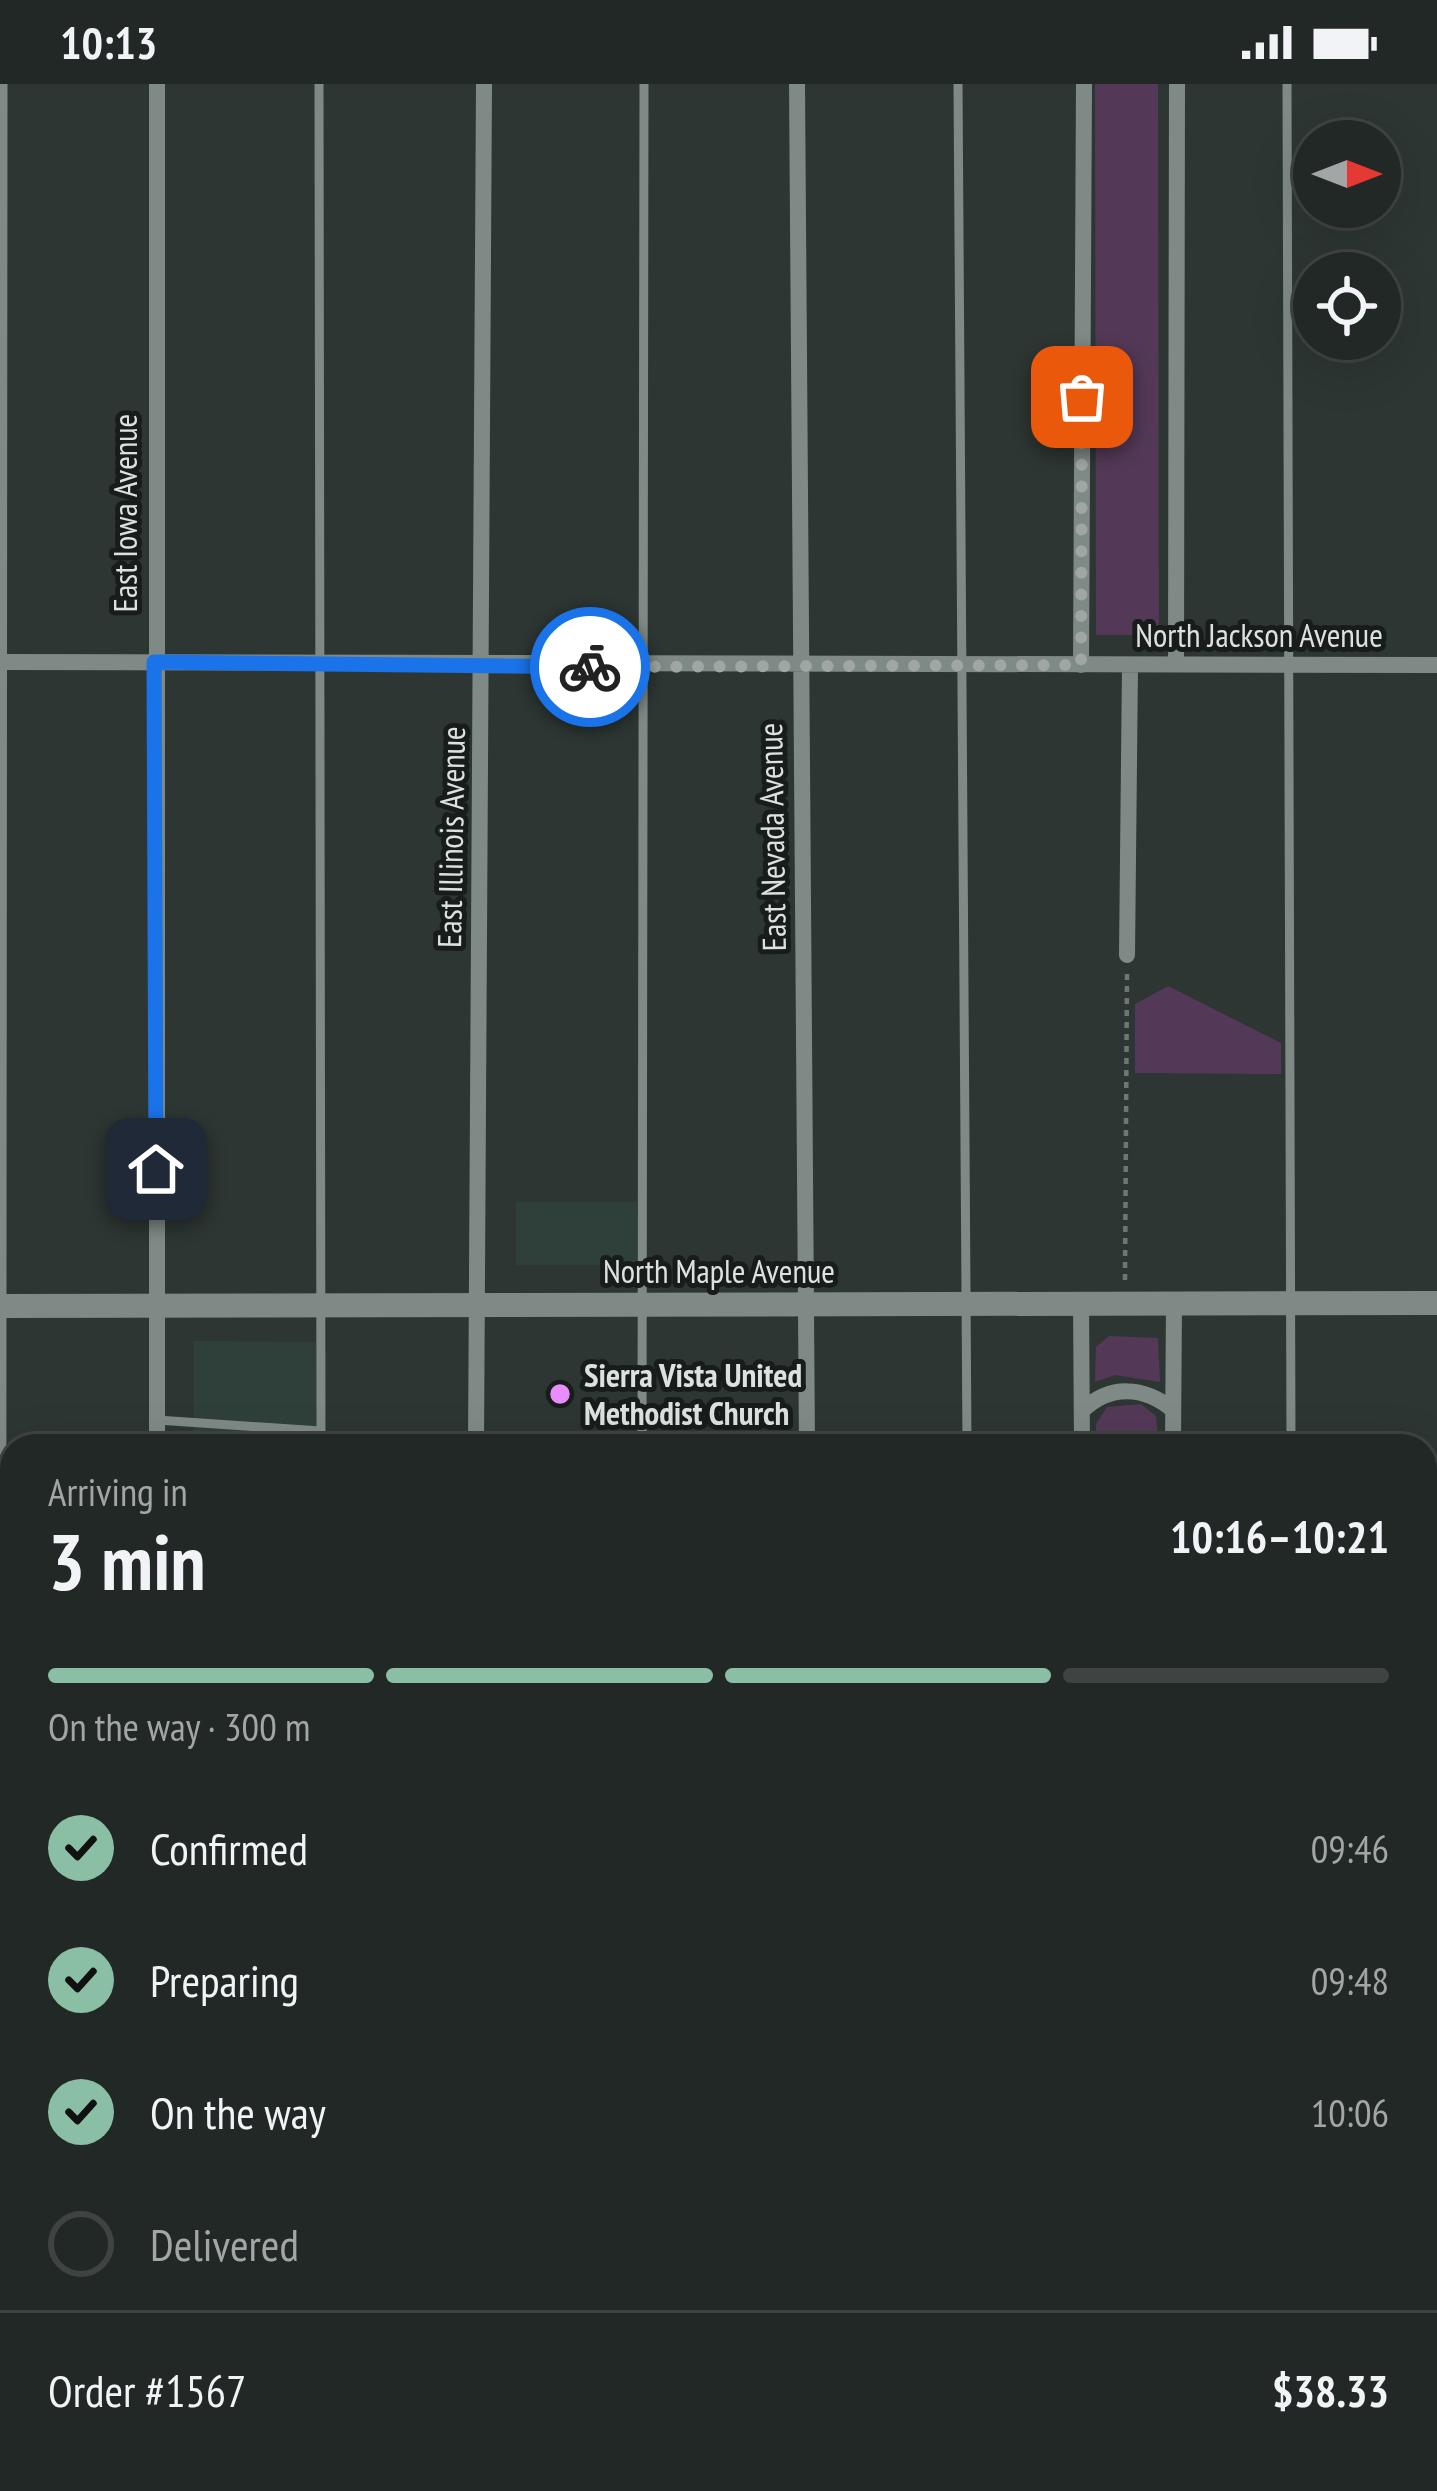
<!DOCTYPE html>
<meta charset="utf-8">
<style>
:root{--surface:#222826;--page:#2e3432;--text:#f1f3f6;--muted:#a2a6a7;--line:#3f4443;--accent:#8abfa5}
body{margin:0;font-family:"PT Sans Narrow",sans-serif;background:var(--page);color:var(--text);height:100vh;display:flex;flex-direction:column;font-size:45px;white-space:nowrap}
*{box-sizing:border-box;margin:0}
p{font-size:39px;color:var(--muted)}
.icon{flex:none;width:66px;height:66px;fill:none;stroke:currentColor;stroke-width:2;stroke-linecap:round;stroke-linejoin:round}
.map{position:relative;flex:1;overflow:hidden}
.details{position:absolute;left:0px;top:1350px;width:1437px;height:1059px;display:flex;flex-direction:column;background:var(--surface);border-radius:36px 36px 0 0;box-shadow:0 12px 48px #0002,0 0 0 3px var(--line)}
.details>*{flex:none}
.needle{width:78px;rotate:90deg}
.fabs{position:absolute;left:1293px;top:36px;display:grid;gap:24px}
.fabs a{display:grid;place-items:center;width:108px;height:108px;border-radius:50%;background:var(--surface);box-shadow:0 12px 48px #0002,0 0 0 3px var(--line);font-size:60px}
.pin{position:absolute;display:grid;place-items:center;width:102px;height:102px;color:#fff;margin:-51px;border-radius:24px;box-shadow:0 6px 18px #0006}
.courier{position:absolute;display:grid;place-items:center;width:120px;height:120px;margin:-60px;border:9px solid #1a73e8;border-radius:50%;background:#fff;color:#222;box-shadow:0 3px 15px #0007}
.head em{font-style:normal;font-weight:600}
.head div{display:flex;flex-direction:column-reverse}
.head{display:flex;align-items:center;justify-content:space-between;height:204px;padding:0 48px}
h1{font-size:78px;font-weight:600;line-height:90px}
.bar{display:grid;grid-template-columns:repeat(4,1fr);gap:18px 12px;align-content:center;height:144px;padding:0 48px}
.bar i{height:15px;border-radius:9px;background:var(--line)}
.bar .current{background:var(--accent)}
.bar p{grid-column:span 4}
.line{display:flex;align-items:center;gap:30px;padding:0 48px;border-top:3px solid var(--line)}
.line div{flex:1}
ol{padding:0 48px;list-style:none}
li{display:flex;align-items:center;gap:36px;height:132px}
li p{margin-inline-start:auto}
li .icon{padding:12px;border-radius:50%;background:var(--accent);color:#111;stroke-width:4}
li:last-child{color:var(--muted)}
li i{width:66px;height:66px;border:6px solid var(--line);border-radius:50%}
.status{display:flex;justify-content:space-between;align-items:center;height:84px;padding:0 60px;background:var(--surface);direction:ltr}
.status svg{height:33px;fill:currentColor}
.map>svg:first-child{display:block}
</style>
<div class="status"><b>10:13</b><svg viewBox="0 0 49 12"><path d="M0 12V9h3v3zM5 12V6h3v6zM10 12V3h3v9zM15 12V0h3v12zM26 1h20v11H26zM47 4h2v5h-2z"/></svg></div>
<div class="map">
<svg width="1437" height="2407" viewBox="0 0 1437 2407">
<rect width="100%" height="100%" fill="#2d3633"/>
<path fill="#2f403b" d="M516,1118H637V1181H516Z
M194,1257L316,1258V1362H194Z"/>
<path fill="#533957" d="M1095,0H1158L1159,551H1096Z
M1168,902L1281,959V990L1135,989V920Z
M1109,1252L1158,1254L1160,1298L1115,1291L1095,1298L1096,1263Z
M1141,1320L1156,1332L1159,1362H1096V1340L1107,1323Z"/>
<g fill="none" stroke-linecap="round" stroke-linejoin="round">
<path stroke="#6f7774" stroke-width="4.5" stroke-dasharray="6 6" stroke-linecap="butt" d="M1125,1196L1127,889"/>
<path stroke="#7f8a86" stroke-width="9" d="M319,0L321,1362
M958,0L967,1362
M1287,0L1291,1362
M157,1336L321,1347
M642,1362L644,0
M324,2397V2407
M644,2397V2407
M1,2407L3,0
M966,2407V2397
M1289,2407V2397"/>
<path stroke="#7f8a86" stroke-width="16" d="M157,0V1362
M797,0L807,1362
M0,578L1437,581
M1176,579L1177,0
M1081,581L1084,0
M1127,871L1130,581
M1081,1217L1082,1362
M1082,1327C1110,1300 1144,1302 1173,1326
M476,1362L484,0
M1173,1362L1174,1218
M0,1861H12
M1425,1874H1437
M161,2397V2407
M805,2397V2407
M482,2407V2397
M1122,2407V2397
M1161,2407L1162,2397"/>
<path stroke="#7f8a86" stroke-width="24" d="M0,1222L1437,1219"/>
</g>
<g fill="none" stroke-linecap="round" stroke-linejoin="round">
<path stroke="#9fa6a3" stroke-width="12" stroke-dasharray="0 21.6" d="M590,583L1081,581L1082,313"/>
<path stroke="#1a73e8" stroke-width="15" d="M156,1085L154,578L590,583"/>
</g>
<circle fill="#ea8dfc" stroke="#181d1b" stroke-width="4.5" cx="560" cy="1310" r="12"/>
<g text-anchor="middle" stroke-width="10" stroke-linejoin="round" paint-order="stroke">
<g font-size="33" fill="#dce2df" stroke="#181d1b">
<text transform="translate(125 429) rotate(-90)" y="12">East Iowa Avenue</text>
<text x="1259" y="563">North Jackson Avenue</text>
<text transform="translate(451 753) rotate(-89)" y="12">East Illinois Avenue</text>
<text transform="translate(772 753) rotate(-91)" y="12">East Nevada Avenue</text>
<text x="719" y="1199">North Maple Avenue</text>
</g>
<g font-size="33" font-weight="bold" fill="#dce2df" stroke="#181d1b" text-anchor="start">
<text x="584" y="1303">Sierra Vista United<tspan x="584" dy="38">Methodist Church</tspan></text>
</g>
</g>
</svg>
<div class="fabs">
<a><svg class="needle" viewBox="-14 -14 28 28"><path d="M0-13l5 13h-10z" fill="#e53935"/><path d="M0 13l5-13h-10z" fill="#a2a6a7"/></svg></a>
<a><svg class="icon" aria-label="locate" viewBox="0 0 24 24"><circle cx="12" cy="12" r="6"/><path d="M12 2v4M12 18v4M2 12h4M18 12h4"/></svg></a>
</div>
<div class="pin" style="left:1082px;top:313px;background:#ea580c"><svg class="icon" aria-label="bag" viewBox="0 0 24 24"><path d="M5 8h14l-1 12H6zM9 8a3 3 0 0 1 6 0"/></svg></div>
<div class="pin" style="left:156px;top:1085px;background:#1f2937"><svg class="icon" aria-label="home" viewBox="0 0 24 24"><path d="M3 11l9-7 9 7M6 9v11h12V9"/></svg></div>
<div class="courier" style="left:590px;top:583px"><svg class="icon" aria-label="bike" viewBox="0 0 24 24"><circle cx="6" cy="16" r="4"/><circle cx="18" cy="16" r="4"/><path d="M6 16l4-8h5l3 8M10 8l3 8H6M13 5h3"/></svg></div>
<section class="details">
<div class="head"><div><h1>3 min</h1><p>Arriving in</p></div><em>10:16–10:21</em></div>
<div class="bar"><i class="current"></i><i class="current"></i><i class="current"></i><i></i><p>On the way · 300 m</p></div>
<ol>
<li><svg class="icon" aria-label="check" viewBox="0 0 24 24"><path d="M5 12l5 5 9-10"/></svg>Confirmed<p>09:46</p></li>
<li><svg class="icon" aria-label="check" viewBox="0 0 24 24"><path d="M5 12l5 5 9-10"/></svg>Preparing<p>09:48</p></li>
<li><svg class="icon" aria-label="check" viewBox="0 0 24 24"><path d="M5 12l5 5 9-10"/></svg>On the way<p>10:06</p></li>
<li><i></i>Delivered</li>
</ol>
<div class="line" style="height:156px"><div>Order #1567</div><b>$38.33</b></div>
</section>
</div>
